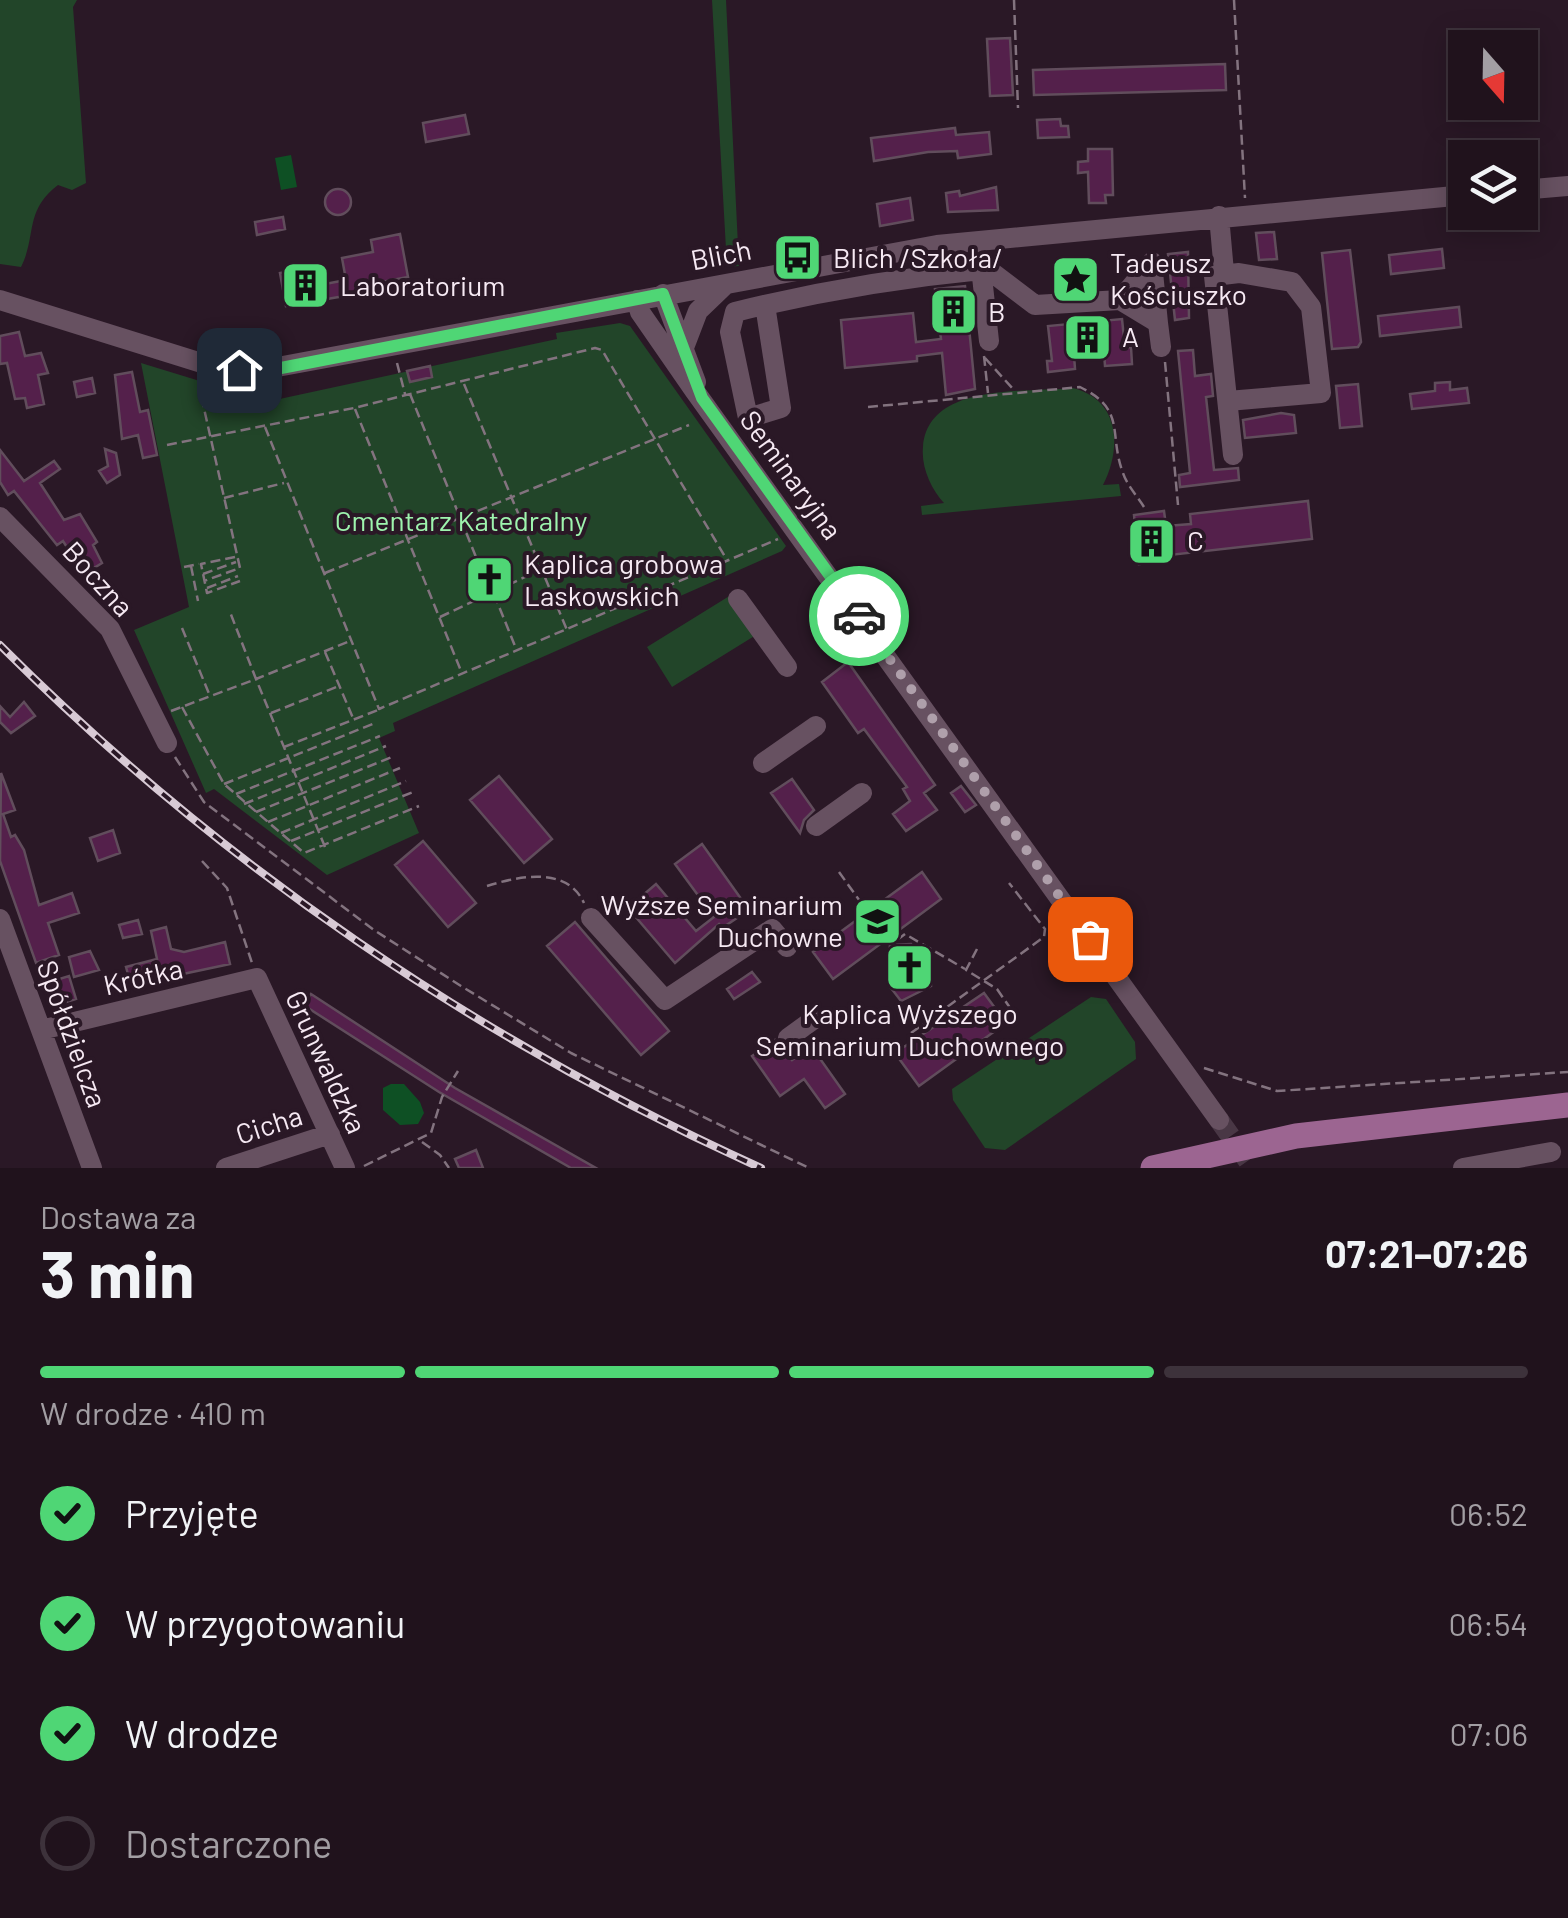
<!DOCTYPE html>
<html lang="pl">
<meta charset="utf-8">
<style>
:root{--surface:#20121c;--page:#281b25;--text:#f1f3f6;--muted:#a29ea3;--line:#3d323b;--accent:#4fd675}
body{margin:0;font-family:Barlow,sans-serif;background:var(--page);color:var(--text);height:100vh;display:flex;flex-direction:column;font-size:38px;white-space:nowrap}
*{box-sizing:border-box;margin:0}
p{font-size:32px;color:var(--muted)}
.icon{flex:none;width:55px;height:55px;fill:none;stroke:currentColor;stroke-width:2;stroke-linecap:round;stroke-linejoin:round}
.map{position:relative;height:1168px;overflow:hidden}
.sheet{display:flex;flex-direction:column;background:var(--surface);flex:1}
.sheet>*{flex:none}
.needle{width:65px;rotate:160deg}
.buttons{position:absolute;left:1448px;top:30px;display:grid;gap:20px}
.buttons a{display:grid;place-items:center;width:90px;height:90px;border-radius:0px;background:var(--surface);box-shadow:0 5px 25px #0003,0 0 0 2px var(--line);font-size:50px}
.pin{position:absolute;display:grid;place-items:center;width:85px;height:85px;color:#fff;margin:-42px;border-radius:20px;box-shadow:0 5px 15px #0006}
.courier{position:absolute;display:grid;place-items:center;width:100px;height:100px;margin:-50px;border:8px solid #4fd675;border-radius:50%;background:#fff;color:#222;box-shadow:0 2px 12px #0007}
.overview em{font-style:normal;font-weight:700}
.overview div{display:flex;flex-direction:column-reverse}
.overview{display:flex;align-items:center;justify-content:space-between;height:170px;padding:0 40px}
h1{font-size:65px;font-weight:700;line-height:75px}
.bar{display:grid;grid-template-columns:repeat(4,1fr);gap:15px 10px;align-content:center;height:120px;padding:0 40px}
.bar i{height:12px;border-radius:8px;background:var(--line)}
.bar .active{background:var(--accent)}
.bar p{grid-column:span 4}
ol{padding:0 40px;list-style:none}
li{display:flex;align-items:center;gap:30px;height:110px}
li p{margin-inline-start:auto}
li .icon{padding:10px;border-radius:50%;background:var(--accent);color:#111;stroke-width:4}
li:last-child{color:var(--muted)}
li i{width:55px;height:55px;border:5px solid var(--line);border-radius:50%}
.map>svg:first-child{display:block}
</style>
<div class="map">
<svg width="1568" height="1168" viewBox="0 0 1568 1168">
<rect width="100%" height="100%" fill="#2a1826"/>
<path fill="#224529" d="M0,0H77L73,7L86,183L72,190L58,185C24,211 37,235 21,267L0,264Z
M712,0H726L739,266L727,267Z
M620,323L630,326L786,546L782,551L393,723L395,731L379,738L419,833L327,875L214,789L206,793L134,630L189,607L141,363L239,393L243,407L557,339L556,333Z
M1073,388C1120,400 1122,448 1103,485L1119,484L1121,496L922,515L921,506L944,503C931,489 921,467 923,447C928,382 1026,393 1073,388Z
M731,595L756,635L672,687L647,647Z
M1091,997L1106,999L1135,1042L1136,1059L1005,1150L985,1148L953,1100L952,1089Z"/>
<path fill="#0e5024" d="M291,155L297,187L281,190L275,158Z
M391,1084H404L420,1102L424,1113L418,1124L400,1125L383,1110V1088Z"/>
<path fill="#54204b" stroke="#614d5c" stroke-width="2.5" d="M1010,38L1013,95L990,96L987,39Z
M1225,64L1226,90L1034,95L1033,70Z
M465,115L469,134L426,142L423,123Z
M1060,119L1061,126H1068L1069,137L1038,138L1037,120Z
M955,128L956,135L989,132L991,154L958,158L957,151L928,152L874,161L871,138Z
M1088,149H1112L1113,195H1105L1106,203H1089L1088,172L1078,173V162L1088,161Z
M996,187L998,210L948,212L946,193L959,191L960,196Z
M325 202a13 13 0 1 1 26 0a13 13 0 1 1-26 0Z
M910,198L913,220L880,226L877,204Z
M283,217L285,229L257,235L255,222Z
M1274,232L1277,259L1259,260L1256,233Z
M400,234L408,277L366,285L368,292L286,306L280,273L322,266L325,284L346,280L342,258L373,252L371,240Z
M1442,249L1444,268L1391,274L1389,255Z
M1350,250L1361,342L1358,347L1332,349L1322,253Z
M1188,252L1189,318L1175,320L1168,254Z
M965,286L975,389L946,395L942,353L917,356V361L845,368L841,320L913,313L916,342L941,339L935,289Z
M1459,307L1461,327L1380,336L1378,316Z
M1122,319L1125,348L1131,347L1132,364L1105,366L1104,352L1074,355L1075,369L1048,372L1047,361H1052L1048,326Z
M19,332L25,356L41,353L48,373L38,375L44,404L27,408L25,398L15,399L7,363L0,364V336Z
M1193,350L1195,376L1211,374L1213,396L1206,397L1214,470L1238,468L1239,480L1180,487L1179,475L1190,473L1178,351Z
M430,366L432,377L410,382L407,371Z
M132,372L140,412L148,410L157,455L143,458L138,435L122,439L115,375Z
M92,378L95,393L77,397L74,382Z
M1450,382V390L1467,388L1469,403L1412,409L1410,394L1435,391V383Z
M1358,384L1362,426L1340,428L1336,386Z
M1281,413L1294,415L1296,433L1245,438L1243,420Z
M105,449L116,453L120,475L107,483L99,471L108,466Z
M0,450L24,481L54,461L60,469L40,483L64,520L80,514L97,542L93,545L102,563L84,574L63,541L57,545L14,491L8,495L0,482Z
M1308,501L1312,539L1169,555L1170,560L1139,564L1134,515L1164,511L1166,526L1191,524L1190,514Z
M848,662L935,785L924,793L937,810L906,831L893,814L910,801L903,789L907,787L864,729L858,733L822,682Z
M24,702L35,716L11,733L0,722V706L10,717Z
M1,773L15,810L3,814L11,837L15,835L24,850L39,905L72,893L79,913L48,923L59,955L36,963L0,861Z
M499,776L552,839L524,863L470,800Z
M792,779L814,810L804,820L800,833L771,793Z
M961,786L976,805L965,812L951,793Z
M113,830L120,853L98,861L90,838Z
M423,841L476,903L448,927L395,865Z
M702,844L749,910L722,928L719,924L675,963L628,908L656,884L696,931L714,917L675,864Z
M922,872L941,899L833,979L813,952Z
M138,920L142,934L123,938L119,925Z
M575,922L669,1031L641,1055L547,946Z
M166,927L171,949L184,952L225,942L230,964L131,985L126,967L157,959L151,931Z
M911,944L930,970L931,986L901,1001L891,988L902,979L889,961L890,945Z
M90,951L99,970L74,977L69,957Z
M752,972L760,982L734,999L727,989Z
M69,976L76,999L55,1006L46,983Z
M984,993L1006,1023L919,1086L895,1053Z
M311,994L455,1088L596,1168H571L439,1092L294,999H308Z
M775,1040L792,1060L811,1046L845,1094L825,1108L804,1079L780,1096L752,1056Z
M476,1150L483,1168H459L455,1159Z"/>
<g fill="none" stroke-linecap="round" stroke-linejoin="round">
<path stroke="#493745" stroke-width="20" stroke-dasharray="20 10" stroke-linecap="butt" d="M1219,1120L1253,1168"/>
<path stroke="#83737f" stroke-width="2.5" stroke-dasharray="10 5" stroke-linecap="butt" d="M1014,0L1018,108
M1234,0L1245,198
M984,356L988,393
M985,358L1013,389
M1165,362L1178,505
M397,363L405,394
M204,382L203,404L240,568L204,581
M464,384L567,630
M410,394L491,594
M868,407L1080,387C1127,410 1108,433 1123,473C1127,485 1137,496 1144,507
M355,409L461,671
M265,427L379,709L778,539
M167,445L354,408L595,348L602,350L727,560
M224,498L284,483
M235,557L201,564L207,593L240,581
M191,566L198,601
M483,566L493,575L496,588
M184,567L199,564
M325,573L689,425
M203,574L236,562
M207,588L238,576
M494,594L517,651
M440,617L540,570
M182,628L210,696
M325,652L353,718
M182,707L224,784L304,853L419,806
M171,711L256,679L230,612
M271,713L339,686
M284,747L378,710
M175,757L204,802L374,930L461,986L571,1053L809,1168
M224,784L375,723
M236,794L380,736
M244,804L386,746
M256,812L392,757
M268,822L400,768
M281,833L406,781
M291,841L413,792
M325,847L256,679L350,641
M202,861L227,888L252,963
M839,872L867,911
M487,886C519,876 567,866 584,903
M897,940L905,934L965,969
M977,949L966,970L997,989L1015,1015
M911,1033L1044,937L1045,929L1009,883
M1204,1068L1277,1091L1568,1072
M422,1142L440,1155L449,1168
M364,1166L431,1133L442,1097L458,1071"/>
<path stroke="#675161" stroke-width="20" d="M1520,190L1568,186
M1219,216L1224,272
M980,258L989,341
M981,264L1035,305L1120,300L1158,323L1152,262L1120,300
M663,294L696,382
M0,300L208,365L261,370L937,245L1465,195
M637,300L640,312L694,390L1219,1120
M765,305L781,408L748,418L730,332L735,312C816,292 898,278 981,270
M1158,323L1161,347
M685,345L698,311L724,286
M1228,401L1321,393L1311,307L1292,282L1239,273L1214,276L1233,455
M0,517L110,629L167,743
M738,599L787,667
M763,763L816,726
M816,826L862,793
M591,918L665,1000L772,929L787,947
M0,919L92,1168
M41,1030L257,978L345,1168
M788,1038L813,1020
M226,1168L330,1134
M1463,1168L1551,1152"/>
<path stroke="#9c6591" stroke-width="25" d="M1153,1168L1296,1136L1568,1105"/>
<defs>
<path id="rail" d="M0,645C220,865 478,1040 761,1168"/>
</defs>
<use href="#rail" stroke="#d8cad5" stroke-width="8"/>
<use href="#rail" stroke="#2a1826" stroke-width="4" stroke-dasharray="11" stroke-linecap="butt"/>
</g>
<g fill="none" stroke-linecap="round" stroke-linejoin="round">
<path stroke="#afa0ab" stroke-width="10" stroke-dasharray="0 18" d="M859,616L1090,939"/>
<path stroke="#4fd675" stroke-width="12" d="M239,370L281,368L663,294L702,398L859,616"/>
</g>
<defs>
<symbol id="bus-square" viewBox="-11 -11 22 22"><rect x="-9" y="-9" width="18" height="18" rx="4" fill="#4fd675" stroke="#2a1826"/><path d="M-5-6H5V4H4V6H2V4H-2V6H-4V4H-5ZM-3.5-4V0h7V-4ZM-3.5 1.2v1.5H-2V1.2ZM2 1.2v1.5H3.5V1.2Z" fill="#111"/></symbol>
<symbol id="sight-square" viewBox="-11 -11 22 22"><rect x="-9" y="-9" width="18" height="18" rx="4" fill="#4fd675" stroke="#2a1826"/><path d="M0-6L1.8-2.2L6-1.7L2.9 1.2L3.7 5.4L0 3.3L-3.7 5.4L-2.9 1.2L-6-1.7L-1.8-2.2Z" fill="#111"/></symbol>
<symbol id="building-square" viewBox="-11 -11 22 22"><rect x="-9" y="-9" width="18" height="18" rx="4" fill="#4fd675" stroke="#2a1826"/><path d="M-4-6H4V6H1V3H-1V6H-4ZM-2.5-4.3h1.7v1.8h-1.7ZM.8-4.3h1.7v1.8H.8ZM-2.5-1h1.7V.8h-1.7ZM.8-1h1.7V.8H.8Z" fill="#111"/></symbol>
<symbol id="church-square" viewBox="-11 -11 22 22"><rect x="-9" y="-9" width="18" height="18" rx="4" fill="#4fd675" stroke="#2a1826"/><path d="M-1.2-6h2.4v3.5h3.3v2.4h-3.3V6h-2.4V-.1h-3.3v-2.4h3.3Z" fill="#111"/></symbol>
<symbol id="university-square" viewBox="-11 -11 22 22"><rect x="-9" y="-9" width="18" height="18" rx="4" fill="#4fd675" stroke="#2a1826"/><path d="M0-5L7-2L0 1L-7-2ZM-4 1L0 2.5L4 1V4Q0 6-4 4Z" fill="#111"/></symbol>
</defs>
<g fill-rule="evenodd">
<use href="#bus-square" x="770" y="230" width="55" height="55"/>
<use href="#sight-square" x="1048" y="252" width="55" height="55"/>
<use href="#building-square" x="278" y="258" width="55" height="55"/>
<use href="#building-square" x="926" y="284" width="55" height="55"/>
<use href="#building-square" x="1060" y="310" width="55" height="55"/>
<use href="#building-square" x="1124" y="514" width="55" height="55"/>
<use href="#church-square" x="462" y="552" width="55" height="55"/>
<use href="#university-square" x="850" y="894" width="55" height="55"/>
<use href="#church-square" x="882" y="940" width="55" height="55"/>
</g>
<g text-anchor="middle" stroke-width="8" stroke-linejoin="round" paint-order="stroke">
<g font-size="28" fill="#f6e9f3" stroke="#2a1826">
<text transform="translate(721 255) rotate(-11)" y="10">Blich</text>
<text transform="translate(791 475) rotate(54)" y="10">Seminaryjna</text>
<text transform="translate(98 579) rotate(48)" y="10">Boczna</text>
<text transform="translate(143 977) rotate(-13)" y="10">Krótka</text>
<text transform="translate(72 1034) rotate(70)" y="10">Spółdzielcza</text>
<text transform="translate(326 1062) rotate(65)" y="10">Grunwaldzka</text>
<text transform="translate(269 1125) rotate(-18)" y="10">Cicha</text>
</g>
<g font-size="28" fill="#f6e9f3" stroke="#2a1826" text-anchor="start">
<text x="833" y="268">Blich /Szkoła/</text>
<text x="1110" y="273">Tadeusz<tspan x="1110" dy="32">Kościuszko</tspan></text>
<text x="340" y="296">Laboratorium</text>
<text x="988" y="322">B</text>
<text x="1122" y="347">A</text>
<text x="1187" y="551">C</text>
<text x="524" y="574">Kaplica grobowa<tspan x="524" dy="32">Laskowskich</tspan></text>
<text x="843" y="915" text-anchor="end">Wyższe Seminarium<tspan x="843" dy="32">Duchowne</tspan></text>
<text x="910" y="1024" text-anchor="middle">Kaplica Wyższego<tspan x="910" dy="32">Seminarium Duchownego</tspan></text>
</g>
<g font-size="28" fill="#9ef4ae" stroke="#2a1826">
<text x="461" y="531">Cmentarz Katedralny</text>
</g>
</g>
</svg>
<div class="buttons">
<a><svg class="needle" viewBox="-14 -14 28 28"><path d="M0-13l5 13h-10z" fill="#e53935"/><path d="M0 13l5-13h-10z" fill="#a29ea3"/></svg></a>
<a><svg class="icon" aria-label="layers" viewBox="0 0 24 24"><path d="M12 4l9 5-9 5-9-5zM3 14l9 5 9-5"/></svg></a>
</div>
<div class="pin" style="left:1090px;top:939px;background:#ea580c"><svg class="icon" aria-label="bag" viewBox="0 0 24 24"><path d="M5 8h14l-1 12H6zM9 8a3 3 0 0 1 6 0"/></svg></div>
<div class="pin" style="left:239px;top:370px;background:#1f2937"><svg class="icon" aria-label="home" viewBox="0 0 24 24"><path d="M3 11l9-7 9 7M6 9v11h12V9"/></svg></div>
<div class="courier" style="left:859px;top:616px"><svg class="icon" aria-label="car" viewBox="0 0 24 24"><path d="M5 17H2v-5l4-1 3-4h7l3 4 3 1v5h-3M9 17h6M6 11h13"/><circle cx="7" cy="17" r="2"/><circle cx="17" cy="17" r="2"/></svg></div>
</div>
<section class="sheet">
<div class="overview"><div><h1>3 min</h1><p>Dostawa za</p></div><em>07:21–07:26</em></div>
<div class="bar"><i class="active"></i><i class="active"></i><i class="active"></i><i></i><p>W drodze · 410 m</p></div>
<ol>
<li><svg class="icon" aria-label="check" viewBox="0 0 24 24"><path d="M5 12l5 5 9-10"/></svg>Przyjęte<p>06:52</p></li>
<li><svg class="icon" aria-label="check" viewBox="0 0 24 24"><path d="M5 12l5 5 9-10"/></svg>W przygotowaniu<p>06:54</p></li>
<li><svg class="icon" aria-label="check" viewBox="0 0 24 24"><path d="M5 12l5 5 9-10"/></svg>W drodze<p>07:06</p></li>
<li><i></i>Dostarczone</li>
</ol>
</section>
